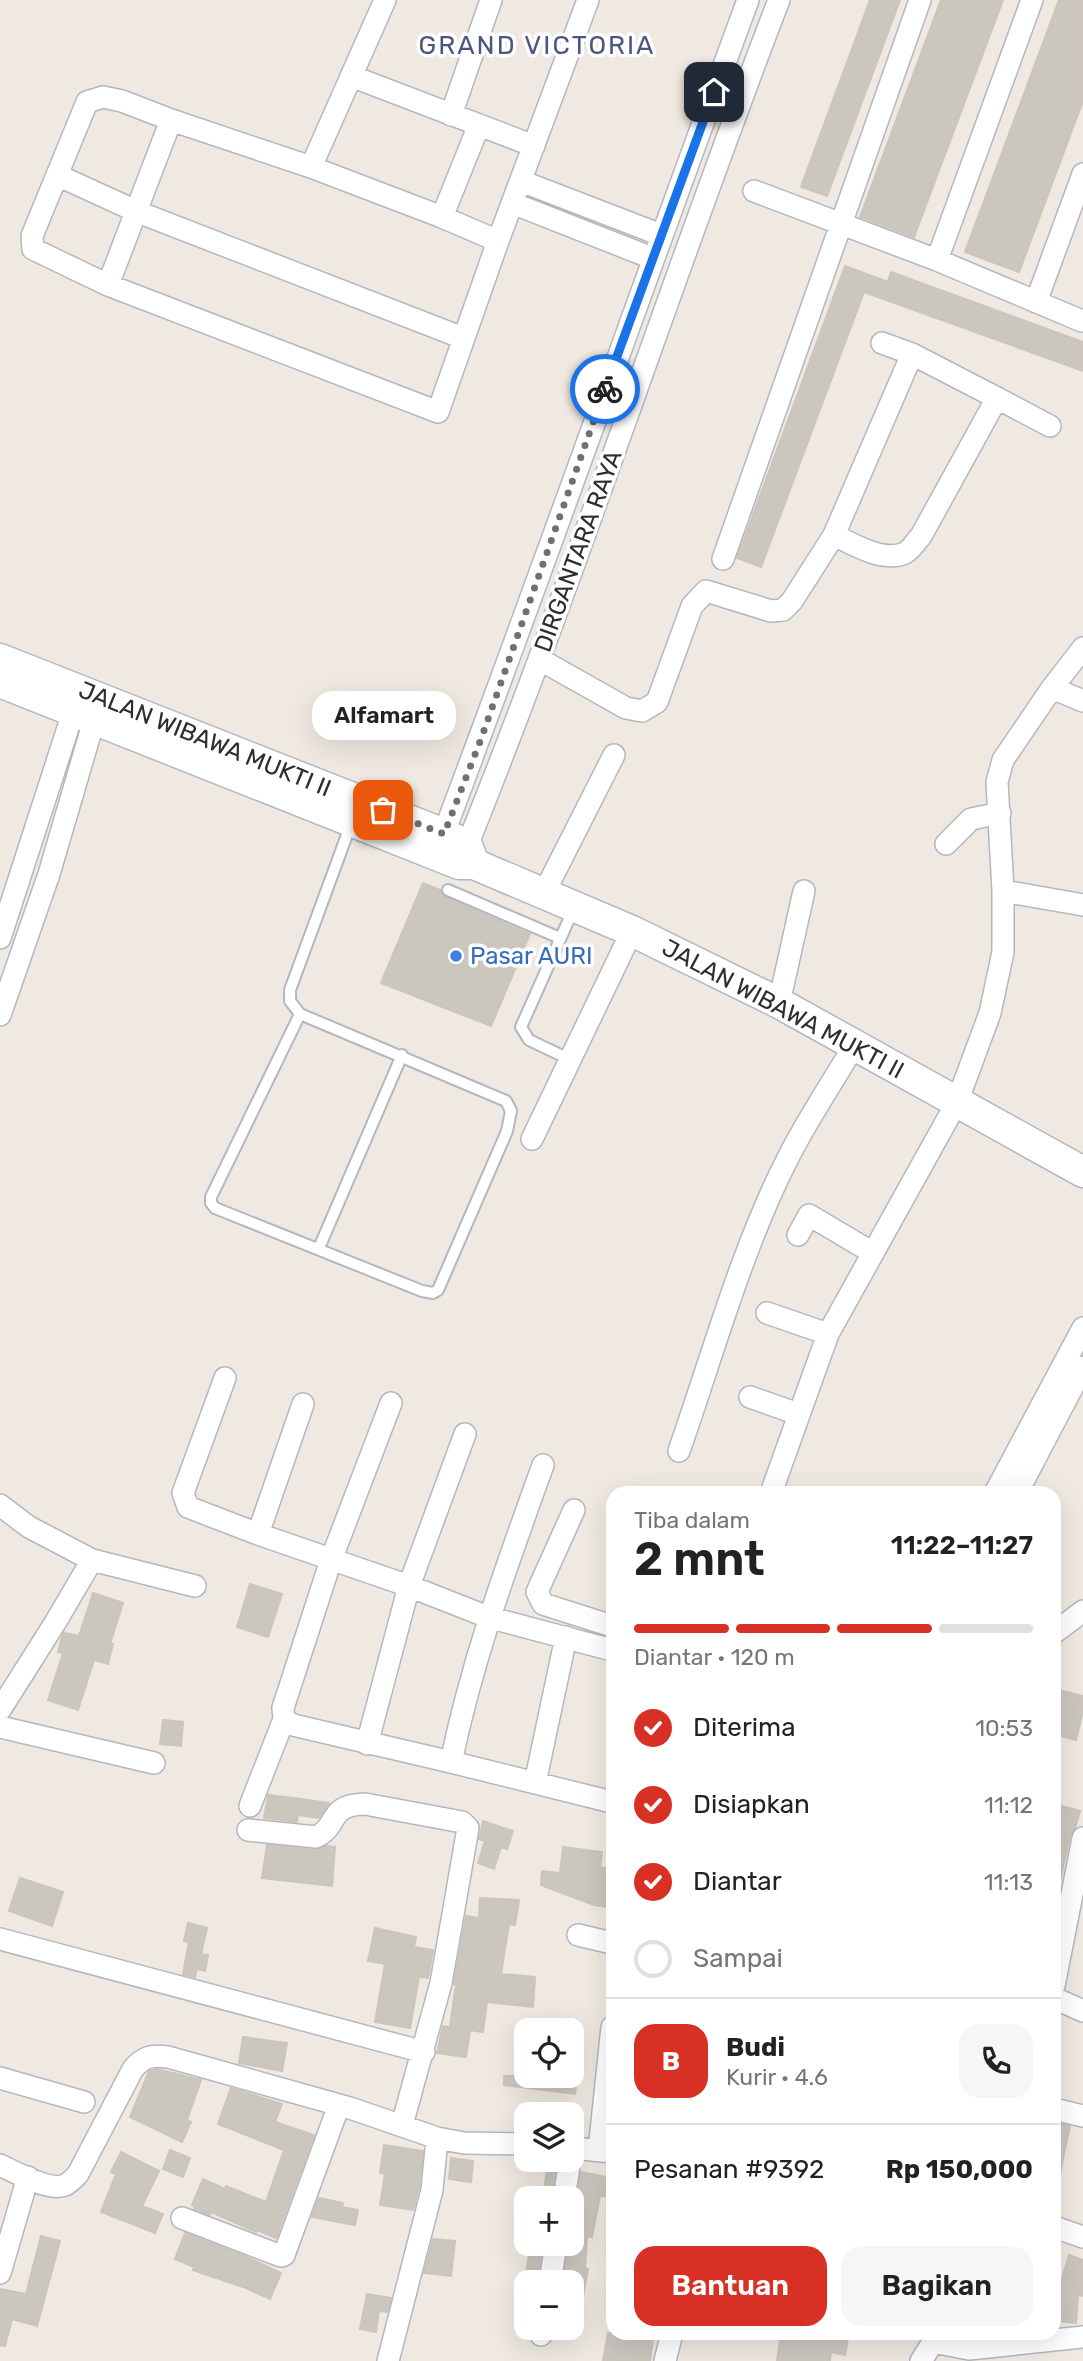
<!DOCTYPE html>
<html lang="id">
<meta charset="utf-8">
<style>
:root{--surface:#fff;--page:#f6f6f6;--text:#222;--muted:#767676;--line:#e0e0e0;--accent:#d93025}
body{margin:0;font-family:Rubik,sans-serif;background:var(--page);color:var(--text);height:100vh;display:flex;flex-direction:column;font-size:26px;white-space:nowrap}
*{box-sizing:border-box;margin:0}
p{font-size:23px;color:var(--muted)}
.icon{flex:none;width:38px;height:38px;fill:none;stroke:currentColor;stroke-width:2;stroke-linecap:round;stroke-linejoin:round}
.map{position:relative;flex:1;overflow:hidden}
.side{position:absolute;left:606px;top:1486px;width:455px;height:854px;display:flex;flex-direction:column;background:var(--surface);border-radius:21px;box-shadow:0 7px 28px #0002}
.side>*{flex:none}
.fabs{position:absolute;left:514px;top:2018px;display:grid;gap:14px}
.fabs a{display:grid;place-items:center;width:70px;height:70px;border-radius:14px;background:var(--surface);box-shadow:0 7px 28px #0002;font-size:35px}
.pin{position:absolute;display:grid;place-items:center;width:60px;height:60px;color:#fff;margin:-30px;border-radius:14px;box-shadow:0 4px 10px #0006}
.courier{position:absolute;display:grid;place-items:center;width:70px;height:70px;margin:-35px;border:5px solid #1a73e8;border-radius:50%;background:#fff;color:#222;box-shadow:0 2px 9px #0007}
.bubble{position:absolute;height:49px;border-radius:21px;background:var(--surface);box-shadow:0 7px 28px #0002;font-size:23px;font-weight:600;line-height:49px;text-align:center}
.summary em{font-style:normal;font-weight:600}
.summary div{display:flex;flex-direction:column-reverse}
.summary{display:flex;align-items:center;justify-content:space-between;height:119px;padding:0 28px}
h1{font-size:46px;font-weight:600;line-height:52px}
.bar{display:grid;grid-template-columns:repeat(4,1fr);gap:10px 7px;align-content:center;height:84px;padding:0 28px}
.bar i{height:9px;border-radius:5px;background:var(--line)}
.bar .current{background:var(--accent)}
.bar p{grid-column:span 4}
.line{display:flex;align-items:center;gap:18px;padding:0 28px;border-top:2px solid var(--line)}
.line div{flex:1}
.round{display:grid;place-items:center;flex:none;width:74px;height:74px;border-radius:21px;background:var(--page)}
ol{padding:0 28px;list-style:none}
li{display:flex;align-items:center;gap:21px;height:77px}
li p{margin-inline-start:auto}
li .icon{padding:7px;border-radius:50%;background:var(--accent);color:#fff;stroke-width:4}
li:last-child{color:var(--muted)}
li i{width:38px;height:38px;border:4px solid var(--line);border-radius:50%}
.primary-button{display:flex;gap:14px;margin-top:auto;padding:14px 28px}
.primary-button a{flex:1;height:80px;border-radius:21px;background:var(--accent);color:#fff;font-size:28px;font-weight:600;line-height:80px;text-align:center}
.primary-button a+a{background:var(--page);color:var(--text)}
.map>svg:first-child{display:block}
</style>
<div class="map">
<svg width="1083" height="2361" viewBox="0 0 1083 2361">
<rect width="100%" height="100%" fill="#efe9e1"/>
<path fill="#cbc7bf" stroke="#cbc5ba" stroke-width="2" d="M870,0H900L827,196L801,187Z
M941,0H1003L914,237L860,217Z
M1059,0H1083V101L1019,272L965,252Z
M845,266L888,282L891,272L1083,342V371L864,292L761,567L737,558Z
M423,883L440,890L445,897L530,934L491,1026L381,983Z
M250,1584L282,1594L268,1637L237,1627Z
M93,1593L123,1603L110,1644H113L108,1664L94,1660L78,1710L48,1700L63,1653L58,1652L62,1637L64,1633L79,1636Z
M1054,1689L1083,1696V1711L1076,1740L1054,1734Z
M163,1720L183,1722L181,1746L160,1744Z
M268,1795L294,1798L329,1803L319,1818L298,1815L297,1822L264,1818Z
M1054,1804L1080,1811L1075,1828L1070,1835L1058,1890L1054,1889Z
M483,1821L513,1831L507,1849L501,1847L494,1869L478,1863L485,1841L479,1839Z
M267,1845L315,1850L326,1846L335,1847L332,1886L262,1878Z
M563,1847L602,1852L600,1867L612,1869V1908L594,1905L541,1885L542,1871L560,1873Z
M20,1878L63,1892L52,1926L9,1911Z
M480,1898L519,1900L515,1925L509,1924L501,1974L535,1977L533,2007L487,2002L483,2032L470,2030L466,2057L437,2053L443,2026L450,2027L456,1984H454L466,1916L479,1918Z
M188,1923L207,1928L201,1954L208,1955L205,1971L197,1969L195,1977L183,1974L189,1942L184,1941Z
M375,1928L416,1937L414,1947L433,1950L428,1978L419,1977L410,2028L375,2022L385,1964L368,1961Z
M243,2037L287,2043L282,2071L239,2063Z
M157,2069L201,2080L187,2120L191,2122L182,2142L130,2117L149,2071Z
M504,2076H577L575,2094L504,2085Z
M231,2088L282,2104L275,2122L314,2135L276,2238L257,2230L256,2232L211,2212L210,2215L194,2209L195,2207L192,2205L203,2179L225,2189L226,2186L266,2202L284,2150L218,2124Z
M1054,2122L1070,2126L1060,2173L1054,2172Z
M384,2145L423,2151L419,2188L413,2210L380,2205L385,2174L380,2173Z
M170,2150L190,2158L183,2177L163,2169Z
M121,2152L159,2171L142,2206L163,2214L155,2233L101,2212L116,2174L111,2172Z
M451,2158L473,2161L471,2182L449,2179Z
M548,2162L556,2164L551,2198H543Z
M581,2172L612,2178V2197L600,2196L592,2237L587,2236L585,2268L588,2269L580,2313H572V2282H563L569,2244H572V2214Z
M319,2198L343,2203L342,2207L358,2210L355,2225L312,2217Z
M185,2233L247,2257L281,2273L270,2299L246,2288L193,2270L194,2267L175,2259Z
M41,2236L60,2241L37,2326L12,2319L5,2346L0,2345V2289L26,2294Z
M433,2239L455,2241L451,2276L424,2273Z
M531,2244H543L537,2282H524Z
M1069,2255L1083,2260V2296L1078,2295L1076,2323L1054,2321V2305Z
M367,2294L391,2298L387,2312L379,2311L376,2332L360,2329Z
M608,2333H654L650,2361H603Z
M781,2333H821L848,2338L845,2355L831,2352L830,2361H777Z"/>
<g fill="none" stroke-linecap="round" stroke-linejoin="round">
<defs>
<path id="service" d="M448,890L560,938
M300,1014L211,1197V1203L215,1208L422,1291L433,1293L438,1290L507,1131L511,1111L506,1101L300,1014L290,1001V990L351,824
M569,1059L529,1040L521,1027L574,908
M319,1248L402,1055"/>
<path id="minor" d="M385,0L311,167L171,120L122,101L103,97L87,102L32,236L33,249L108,285L438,412L498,241L442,217
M351,76L534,146
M451,115L491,0
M311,167L442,217L479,125
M57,175L138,212L463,338
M521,181L661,235
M754,191L937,260L1082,321
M512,203L652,258
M498,241L588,0
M937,260L1032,0
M108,285L171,120
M1036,302L1083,174
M882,343L912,354
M834,535L912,354L997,398
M723,559L920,0
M539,659L626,708L642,711L657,702L692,606L706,591L771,611L783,610L792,601L834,535C852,544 884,563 905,553C911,550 916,541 921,536L997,398L1050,426
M1052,688L1083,701
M946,844L971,819L1000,813
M439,846C545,565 644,282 748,0
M462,858C577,575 669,284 779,0
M1003,891L1083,905
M544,893L614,755
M0,938L78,697
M779,1003L804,891
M0,1015L49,874L98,707
M532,1139L632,931
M798,1235L809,1215L873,1253
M767,1313L828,1334
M225,1378L183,1493L188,1507L258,1534L409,1586L488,1617L612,1650
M750,1397L798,1414
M391,1403L331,1560L283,1708L284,1719L293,1725L451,1762
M679,1451C713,1354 743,1244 790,1154C809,1117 834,1080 855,1044
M543,1465C507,1565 473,1657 451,1762L612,1802
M771,1493L828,1334L957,1102L990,1013L1003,952V891L997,782L1003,760L1052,688L1083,648
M995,1493L1083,1328
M1017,1493L1083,1367
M0,1505L29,1527L92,1560L195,1586
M574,1510L537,1592L543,1604L612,1626
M258,1534L303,1404
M1054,1633L1083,1611
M0,1710L55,1623L92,1560
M0,1727L154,1763
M367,1744L409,1586L465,1434
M535,1783L566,1637
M250,1806L284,1719
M248,1830L316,1837C340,1826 326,1805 365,1804L462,1822L468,1828L441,1983L402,2125
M578,1935L612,1943
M0,1939L424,2052
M1054,1986L1083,1838
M1054,1998L1083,2011
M0,2078L84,2102
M1054,2109L1083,2116
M572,2148L612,2152
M599,2150L612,2027
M0,2165C15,2172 50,2192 65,2185C70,2183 75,2177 78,2174L133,2069C144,2056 152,2055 168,2057L350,2108L437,2138L464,2143L527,2144
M564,2198L570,2160
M182,2218L281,2256L284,2255L339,2105
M1054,2227L1083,2237
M0,2273L28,2177
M550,2282L556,2244
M541,2335L542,2328
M388,2361L432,2190L437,2138
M665,2361L672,2333
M921,2361L933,2342L969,2349L1083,2337"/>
<path id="secondary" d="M0,659L444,834L467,845L474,864
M0,682L459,864H474L632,931L779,1003L1083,1172"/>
</defs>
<use href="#service" stroke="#b4b7c1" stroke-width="14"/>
<use href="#minor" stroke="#b4b7c1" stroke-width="24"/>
<use href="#secondary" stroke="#b4b7c1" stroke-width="33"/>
<use href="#service" stroke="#fff" stroke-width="10"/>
<use href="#minor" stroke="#fff" stroke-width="21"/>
<use href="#secondary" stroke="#fff" stroke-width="30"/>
</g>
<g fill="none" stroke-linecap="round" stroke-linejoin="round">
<path stroke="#726f6d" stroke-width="7" stroke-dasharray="0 12.6" d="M383,810L444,834L481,739L605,389"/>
<path stroke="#1a73e8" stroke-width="9" d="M605,389L714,92"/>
</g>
<circle fill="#3f7fe0" stroke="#fff" stroke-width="2.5" cx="456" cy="956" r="7"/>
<g text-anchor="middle" stroke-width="7" stroke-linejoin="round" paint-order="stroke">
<g font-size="24" fill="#2e2e2e" stroke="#fff">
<text transform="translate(578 551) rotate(-70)" y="8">DIRGANTARA RAYA</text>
<text transform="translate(205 739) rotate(22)" y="8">JALAN WIBAWA MUKTI II</text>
<text transform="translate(783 1009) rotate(28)" y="8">JALAN WIBAWA MUKTI II</text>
</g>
<g font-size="24" fill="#366cbe" stroke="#fff" text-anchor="start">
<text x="470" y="964">Pasar AURI</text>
</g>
<g font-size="26" letter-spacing="2" fill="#4d5680" stroke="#fff">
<text x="537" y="54">GRAND VICTORIA</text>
</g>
</g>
</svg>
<div class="fabs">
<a><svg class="icon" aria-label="locate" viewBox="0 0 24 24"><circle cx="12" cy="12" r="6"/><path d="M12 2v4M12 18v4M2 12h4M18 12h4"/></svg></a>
<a><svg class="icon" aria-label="layers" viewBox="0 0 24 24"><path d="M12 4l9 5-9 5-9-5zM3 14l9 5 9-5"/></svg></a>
<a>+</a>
<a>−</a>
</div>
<div class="pin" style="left:383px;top:810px;background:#ea580c"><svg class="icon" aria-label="bag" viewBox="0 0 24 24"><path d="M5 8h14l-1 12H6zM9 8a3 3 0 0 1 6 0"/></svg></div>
<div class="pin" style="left:714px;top:92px;background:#1f2937"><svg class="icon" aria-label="home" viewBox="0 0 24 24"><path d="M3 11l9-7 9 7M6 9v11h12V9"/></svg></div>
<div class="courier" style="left:605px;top:389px"><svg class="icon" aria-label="bike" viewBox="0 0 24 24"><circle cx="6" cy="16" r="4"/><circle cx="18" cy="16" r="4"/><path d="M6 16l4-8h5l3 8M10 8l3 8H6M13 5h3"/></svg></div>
<div class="bubble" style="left:312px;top:691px;width:144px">Alfamart</div>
<section class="side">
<div class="summary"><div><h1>2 mnt</h1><p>Tiba dalam</p></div><em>11:22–11:27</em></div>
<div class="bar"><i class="current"></i><i class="current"></i><i class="current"></i><i></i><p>Diantar · 120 m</p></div>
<ol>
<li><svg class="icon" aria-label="check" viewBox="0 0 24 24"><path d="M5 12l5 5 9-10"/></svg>Diterima<p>10:53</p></li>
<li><svg class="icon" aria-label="check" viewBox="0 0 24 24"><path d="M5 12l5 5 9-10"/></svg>Disiapkan<p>11:12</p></li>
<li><svg class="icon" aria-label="check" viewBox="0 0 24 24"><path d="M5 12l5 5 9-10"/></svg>Diantar<p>11:13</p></li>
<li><i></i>Sampai</li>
</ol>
<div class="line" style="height:126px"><b class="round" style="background:var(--accent);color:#fff">B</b><div><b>Budi</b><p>Kurir · 4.6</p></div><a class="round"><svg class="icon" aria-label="phone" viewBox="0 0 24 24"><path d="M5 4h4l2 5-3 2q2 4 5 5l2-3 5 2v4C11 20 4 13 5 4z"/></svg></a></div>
<div class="line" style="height:91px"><div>Pesanan #9392</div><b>Rp 150,000</b></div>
<div class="primary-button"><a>Bantuan</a><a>Bagikan</a></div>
</section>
</div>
